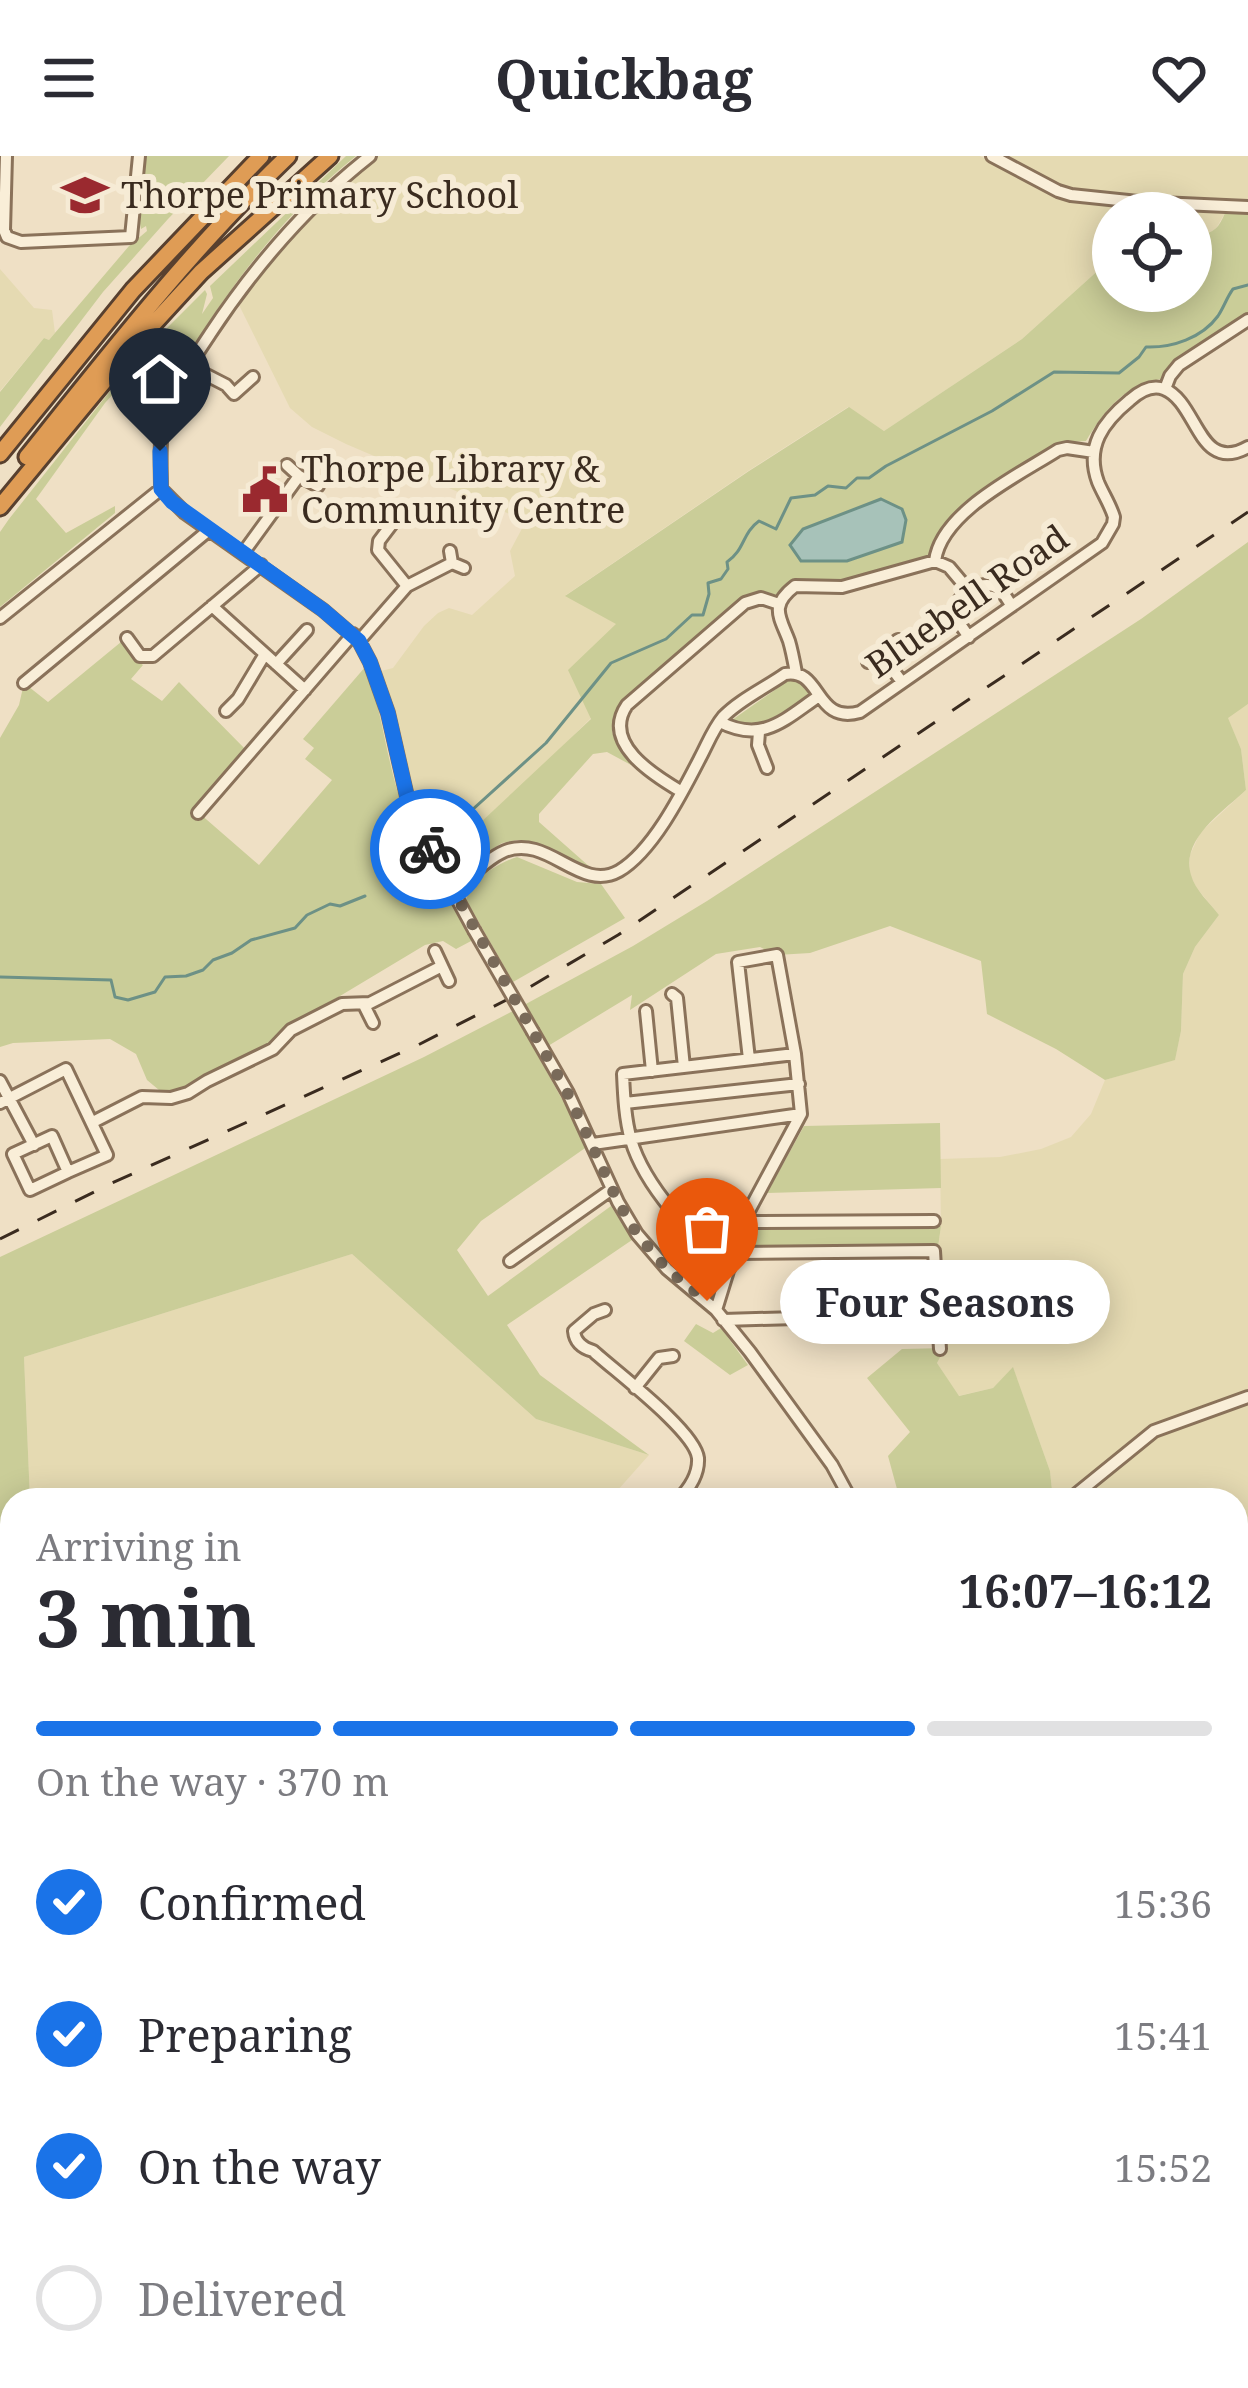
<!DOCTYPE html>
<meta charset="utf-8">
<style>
:root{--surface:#fff;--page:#f2f2f3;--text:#2b2b33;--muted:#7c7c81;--line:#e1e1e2;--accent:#1a73e8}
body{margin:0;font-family:"Noto Serif",serif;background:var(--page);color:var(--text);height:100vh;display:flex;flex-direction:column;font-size:45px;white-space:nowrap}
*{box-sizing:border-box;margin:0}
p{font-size:39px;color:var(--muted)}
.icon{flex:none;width:66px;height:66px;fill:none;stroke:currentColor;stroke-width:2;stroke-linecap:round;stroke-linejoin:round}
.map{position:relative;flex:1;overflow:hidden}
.side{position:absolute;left:0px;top:1332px;width:1248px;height:900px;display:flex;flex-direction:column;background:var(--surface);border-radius:36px 36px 0 0;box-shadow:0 6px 30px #0003}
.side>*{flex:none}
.buttons{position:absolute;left:1092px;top:36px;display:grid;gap:24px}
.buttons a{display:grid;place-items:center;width:120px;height:120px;border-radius:50%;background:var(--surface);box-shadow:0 6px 30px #0003;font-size:60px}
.pin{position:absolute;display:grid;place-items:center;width:102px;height:102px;color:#fff;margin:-123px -51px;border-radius:50% 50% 50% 0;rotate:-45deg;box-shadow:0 0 12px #0007}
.pin .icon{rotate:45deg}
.courier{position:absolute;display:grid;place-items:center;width:120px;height:120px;margin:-60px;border:9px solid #1a73e8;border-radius:50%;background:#fff;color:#222;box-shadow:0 3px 15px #0007}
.bubble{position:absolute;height:84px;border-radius:42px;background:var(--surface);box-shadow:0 6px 30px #0003;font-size:39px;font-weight:700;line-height:84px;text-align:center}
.overview em{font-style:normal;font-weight:700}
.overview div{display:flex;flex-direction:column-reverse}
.overview{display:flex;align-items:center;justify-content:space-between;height:204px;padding:0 36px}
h1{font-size:78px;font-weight:700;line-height:90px}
.bar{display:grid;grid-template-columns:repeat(4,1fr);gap:18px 12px;align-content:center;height:144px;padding:0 36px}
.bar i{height:15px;border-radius:9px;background:var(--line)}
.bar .active{background:var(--accent)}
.bar p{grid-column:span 4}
ol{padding:0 36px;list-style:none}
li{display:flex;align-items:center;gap:36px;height:132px}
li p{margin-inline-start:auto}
li .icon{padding:12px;border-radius:50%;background:var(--accent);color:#fff;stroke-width:4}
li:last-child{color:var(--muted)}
li i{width:66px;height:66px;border:6px solid var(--line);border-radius:50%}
header{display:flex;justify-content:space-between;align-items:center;height:156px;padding:0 36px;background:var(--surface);font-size:54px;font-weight:700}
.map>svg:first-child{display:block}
</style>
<header><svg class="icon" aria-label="menu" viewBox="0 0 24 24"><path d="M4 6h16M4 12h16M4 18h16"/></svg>Quickbag<svg class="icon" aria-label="heart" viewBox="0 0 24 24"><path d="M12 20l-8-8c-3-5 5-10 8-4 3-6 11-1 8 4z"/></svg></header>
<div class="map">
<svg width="1248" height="2232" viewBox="0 0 1248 2232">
<rect width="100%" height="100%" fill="#efe0c5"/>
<path fill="#e5dab2" d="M378,0H980L1044,35L1070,44L1145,53L1147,50L1171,51L1225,57L1215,74L1205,79L1195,78L1191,88V57H1113V101L1022,183L884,275L848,251L748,315L566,439L617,468L591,562L538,615L480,667L470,672L461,670L448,660L440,644L438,634L415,647L381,515L393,512L424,470L438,457L449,452L472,459L515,420L510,395L526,365L346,288L312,271L290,252L238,147L302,68Z
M1001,0H1248V43L1139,41L1075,35L1053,28Z
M0,113L34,152L52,154L55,177L49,184L44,182L0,235Z
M1248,548V1847L1236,1836V1344H1053L1050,1315L1013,1212L993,1232L958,1240L937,1207L945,1191L938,1091L941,1070L940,1003L1000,1001L1041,993L1071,981L1091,958L1105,924L1175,903L1181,875L1183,818L1195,791L1219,759L1196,731L1189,717L1190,699L1200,677L1246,634L1241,593L1227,561Z
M352,1098L536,1263L649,1299L609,1344H30L24,1201Z
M12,1749V2220H260L255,2232H0V1761Z"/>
<path fill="#cacd98" d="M145,0H229L168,63L103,136L0,271V236L44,182L49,184L129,90L147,75L146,70L141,73L139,62Z
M346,0H356C286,56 231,127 185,204L180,203L162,245L153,210L148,213L138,211L105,247L36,343L66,377L115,350V357L0,451V376L9,363L133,206L205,134L207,138L202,158L213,142L210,130Z
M1225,57L1248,58V156L1177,203L1161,223C1123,230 1105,254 1086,285L1056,287L978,340L937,379L928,399L904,410L839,427L801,425L791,427L774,440L743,443L621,548C604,571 612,588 634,604L631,609L607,596L593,598L539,658V666L591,712L571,705L543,689L517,684L502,687L489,695L463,716C436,712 424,671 415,647L430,639C447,647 449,667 470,672L480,667L591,563L568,514L616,468L565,440L749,315L849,251L884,275L1022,183L1113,101V135H1191V88L1195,78C1212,80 1219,72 1225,57Z
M1248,386V548L1228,562L1241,593L1246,634C1224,655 1180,683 1191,719C1195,734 1210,747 1219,759L1195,791L1183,818L1181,875L1175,904L1105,924L1056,893L987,858L981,805L890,770L810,797L777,799L760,791L716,798L630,854L632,839L548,890L524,849L633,790L707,745L1141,463Z
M121,486L134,503L143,509L131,523L162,545L179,526L249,597L199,657L259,709L332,624L305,603L314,592L303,583L366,510C383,558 387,610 405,658C421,702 450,743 473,784L456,793L443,785L425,789L310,858L291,867L275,886L177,936L159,934L147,924L136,898L110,883L13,887L0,891V582L19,549L24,527L48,546Z
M789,524L800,526L811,541C784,558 765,580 732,564Z
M517,701L577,726L601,728L625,762L513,826L466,744C473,723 496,708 517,701Z
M513,855L588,990L481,1065L457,1094L488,1140L611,1050L632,1084L507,1169L540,1219L649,1299L536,1263L352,1098L24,1201L30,1344H12V1732L0,1745V1101L424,901Z
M940,967L941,1032L767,1037L804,970Z
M941,1070L938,1091L744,1095L741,1091L749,1073Z
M696,1168L713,1177L721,1172L748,1209L730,1219L684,1185Z
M945,1192L937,1207L959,1240L993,1232L1013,1211L1050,1315L1053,1344H900L888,1300L910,1276L867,1222L902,1193Z"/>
<path fill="#bfc297" d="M688,2220H806L860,2232H686Z"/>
<path fill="#a7c2b9" stroke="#6d9186" stroke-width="3" d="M881,343L902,353L906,364L902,386L847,405H801L790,389L803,373Z"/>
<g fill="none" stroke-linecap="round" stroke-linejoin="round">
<path stroke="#6d9186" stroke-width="3" d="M461,664L546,587L611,507L666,483L692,459H703L709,438L708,427L721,423L728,413L727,406C745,394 742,377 759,365L776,373L791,342L815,339L828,330L846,332L857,322H869L886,310L992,255L1054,216L1119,217L1139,201L1146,191C1172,192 1202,182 1218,160C1224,151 1227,141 1233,133L1248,129
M0,821L111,824L115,841L128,844L155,836L165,821L186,820L203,814L213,804L232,797L251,784L295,772L307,759L330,748L340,750L365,740
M0,2123L7,2130"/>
<defs>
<path id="minor" d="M6,0L4,74L7,81L21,86L131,81L139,0
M370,0C305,51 255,110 210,178C195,201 178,225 168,250C158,277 161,305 161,333L185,357L323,454L359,485L370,506L388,557L408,645L418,671L474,774
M992,0L1058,35L1071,39L1138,46L1248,51
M189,210L226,229L234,238L253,221
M1165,233L1170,220L1179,209L1248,164
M287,309L299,320L318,330
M401,356L379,385L378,394L407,430
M450,395L452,407L464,412
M243,397L299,320
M935,405C941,356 1019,319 1058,294L1067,292L1094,296
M212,450L305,534
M0,462L161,333
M969,481C963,472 954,463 956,452C959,436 985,422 999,433C1005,437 1007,444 1012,450
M127,482L140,500H153L261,409
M359,485L407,430L452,407
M880,497L902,526
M868,506L898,484
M276,508L307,474
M796,517C794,506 792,495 789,485C780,461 769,450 795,430L842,431L935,405L949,411L970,436
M24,527L209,374
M226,555L238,543L265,498
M720,566C763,588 785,563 819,540
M759,576L758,589L767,612
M682,636C653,619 601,587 627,549L745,447L761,442L779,448
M198,657L353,478
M453,735C469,723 486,703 505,695C548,678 580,737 619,715C653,695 682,637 700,602C707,589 713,573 723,561C739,544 765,532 785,518C822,511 814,569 860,556L1102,387L1113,368L1114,361C1110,348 1103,338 1098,326C1085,291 1103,266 1130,244C1139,236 1151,228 1164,233C1198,246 1198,319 1248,291
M435,795L449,825
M672,838L677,842L684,911
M364,849L373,867
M646,855L652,915
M533,876L568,937L618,1046L637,1078L667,1113L716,1154L750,1196L832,1309L851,1344
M0,925L34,989
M0,947L66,913L107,999L68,1016
M625,947L799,928
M93,966L142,941L171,942L188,937L207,925L273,893L291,874L342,848L370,847L442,810
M52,980L68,1016L30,1034L13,998Z
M593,988L801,958
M743,1066L934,1065
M733,1097L934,1095L940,1193
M510,1105L612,1033
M729,1113C693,1080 645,1032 631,984C625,963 624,940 623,918L795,898
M605,1154L594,1158L574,1175C575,1186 582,1192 593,1195C616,1216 695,1275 698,1302C699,1319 689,1333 678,1344
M716,1154L743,1066L801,958L795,898L777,799L738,806L749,903
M723,1164L938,1158
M635,1232L659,1202L673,1200
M1069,1344L1154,1275L1248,1241
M0,1756L12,1743
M1236,2079L1248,2087
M977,2220L980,2232
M331,2232L335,2220
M1199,2232L1200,2220"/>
<path id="major" d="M1236,2210L1248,2200
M1211,2232L1225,2220"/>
<path id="highway" d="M0,298L133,134L261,0
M27,301C110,197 192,92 288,0
M0,351L134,189L201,116L330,0"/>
</defs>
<use href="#minor" stroke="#8a725a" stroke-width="16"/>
<use href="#major" stroke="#58402f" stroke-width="18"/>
<use href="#highway" stroke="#58402f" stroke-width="21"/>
<use href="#minor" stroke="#f9eed8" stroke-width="10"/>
<use href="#major" stroke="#f2d39c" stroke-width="12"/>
<use href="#highway" stroke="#df9c55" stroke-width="15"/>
<path stroke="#3a2b1f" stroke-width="3" stroke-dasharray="21 21" stroke-linecap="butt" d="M0,1083L112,1027L418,889L518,838L618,779L1248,356"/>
<defs>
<path id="minor-bridge" d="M474,774L533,876"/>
</defs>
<use href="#minor-bridge" stroke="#8a725a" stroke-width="16" stroke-linecap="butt"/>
<use href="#minor-bridge" stroke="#f9eed8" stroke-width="10"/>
</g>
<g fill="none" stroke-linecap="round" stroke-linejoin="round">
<path stroke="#796a59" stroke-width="12" stroke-dasharray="0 21.6" d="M430,693L568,938L618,1046L637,1078L667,1113L707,1145"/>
<path stroke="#1a73e8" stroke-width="15" d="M160,295L161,333L172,346L323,454L359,485L370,506L388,557L408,645L430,693"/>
</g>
<defs>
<symbol id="school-bare" viewBox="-9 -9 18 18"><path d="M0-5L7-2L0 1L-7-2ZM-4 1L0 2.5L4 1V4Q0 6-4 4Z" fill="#9a292f" stroke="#f6ebd5" stroke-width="2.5" paint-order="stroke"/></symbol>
<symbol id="civic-bare" viewBox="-9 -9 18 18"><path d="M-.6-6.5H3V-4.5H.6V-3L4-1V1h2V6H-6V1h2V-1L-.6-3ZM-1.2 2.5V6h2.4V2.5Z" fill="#9a292f" stroke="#f6ebd5" stroke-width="2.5" paint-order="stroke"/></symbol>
</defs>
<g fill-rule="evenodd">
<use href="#school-bare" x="52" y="6" width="66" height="66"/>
<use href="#civic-bare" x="232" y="301" width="66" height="66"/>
</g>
<g text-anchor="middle" stroke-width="12" stroke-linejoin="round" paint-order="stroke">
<g font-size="36" fill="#3a2b1f" stroke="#f6ebd5" text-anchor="start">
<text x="121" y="52">Thorpe Primary School</text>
<text x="301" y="326">Thorpe Library &amp;<tspan x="301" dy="41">Community Centre</tspan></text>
</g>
<g font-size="36" fill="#3a2b1f" stroke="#f6ebd5">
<text transform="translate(967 445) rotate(-35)" y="13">Bluebell Road</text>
</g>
</g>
</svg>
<div class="buttons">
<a><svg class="icon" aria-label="locate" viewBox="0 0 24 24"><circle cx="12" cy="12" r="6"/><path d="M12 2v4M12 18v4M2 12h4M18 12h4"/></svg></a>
</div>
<div class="pin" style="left:707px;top:1145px;background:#ea580c"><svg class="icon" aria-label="bag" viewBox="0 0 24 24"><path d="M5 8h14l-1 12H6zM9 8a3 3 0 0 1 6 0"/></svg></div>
<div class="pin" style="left:160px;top:295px;background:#1f2937"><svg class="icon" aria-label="home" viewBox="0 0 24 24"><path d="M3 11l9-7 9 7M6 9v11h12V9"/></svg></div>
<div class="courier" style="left:430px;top:693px"><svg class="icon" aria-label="bike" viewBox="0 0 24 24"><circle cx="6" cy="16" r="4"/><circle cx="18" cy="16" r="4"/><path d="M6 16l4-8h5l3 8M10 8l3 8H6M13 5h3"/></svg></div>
<div class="bubble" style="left:780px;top:1104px;width:330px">Four Seasons</div>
<section class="side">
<div class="overview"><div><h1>3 min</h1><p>Arriving in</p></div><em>16:07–16:12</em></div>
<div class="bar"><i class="active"></i><i class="active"></i><i class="active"></i><i></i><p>On the way · 370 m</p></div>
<ol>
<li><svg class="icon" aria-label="check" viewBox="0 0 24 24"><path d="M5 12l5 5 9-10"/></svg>Confirmed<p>15:36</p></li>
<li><svg class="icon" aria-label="check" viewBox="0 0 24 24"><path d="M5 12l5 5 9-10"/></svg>Preparing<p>15:41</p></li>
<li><svg class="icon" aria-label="check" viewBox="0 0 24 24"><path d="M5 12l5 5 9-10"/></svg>On the way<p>15:52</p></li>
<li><i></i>Delivered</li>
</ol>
</section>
</div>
